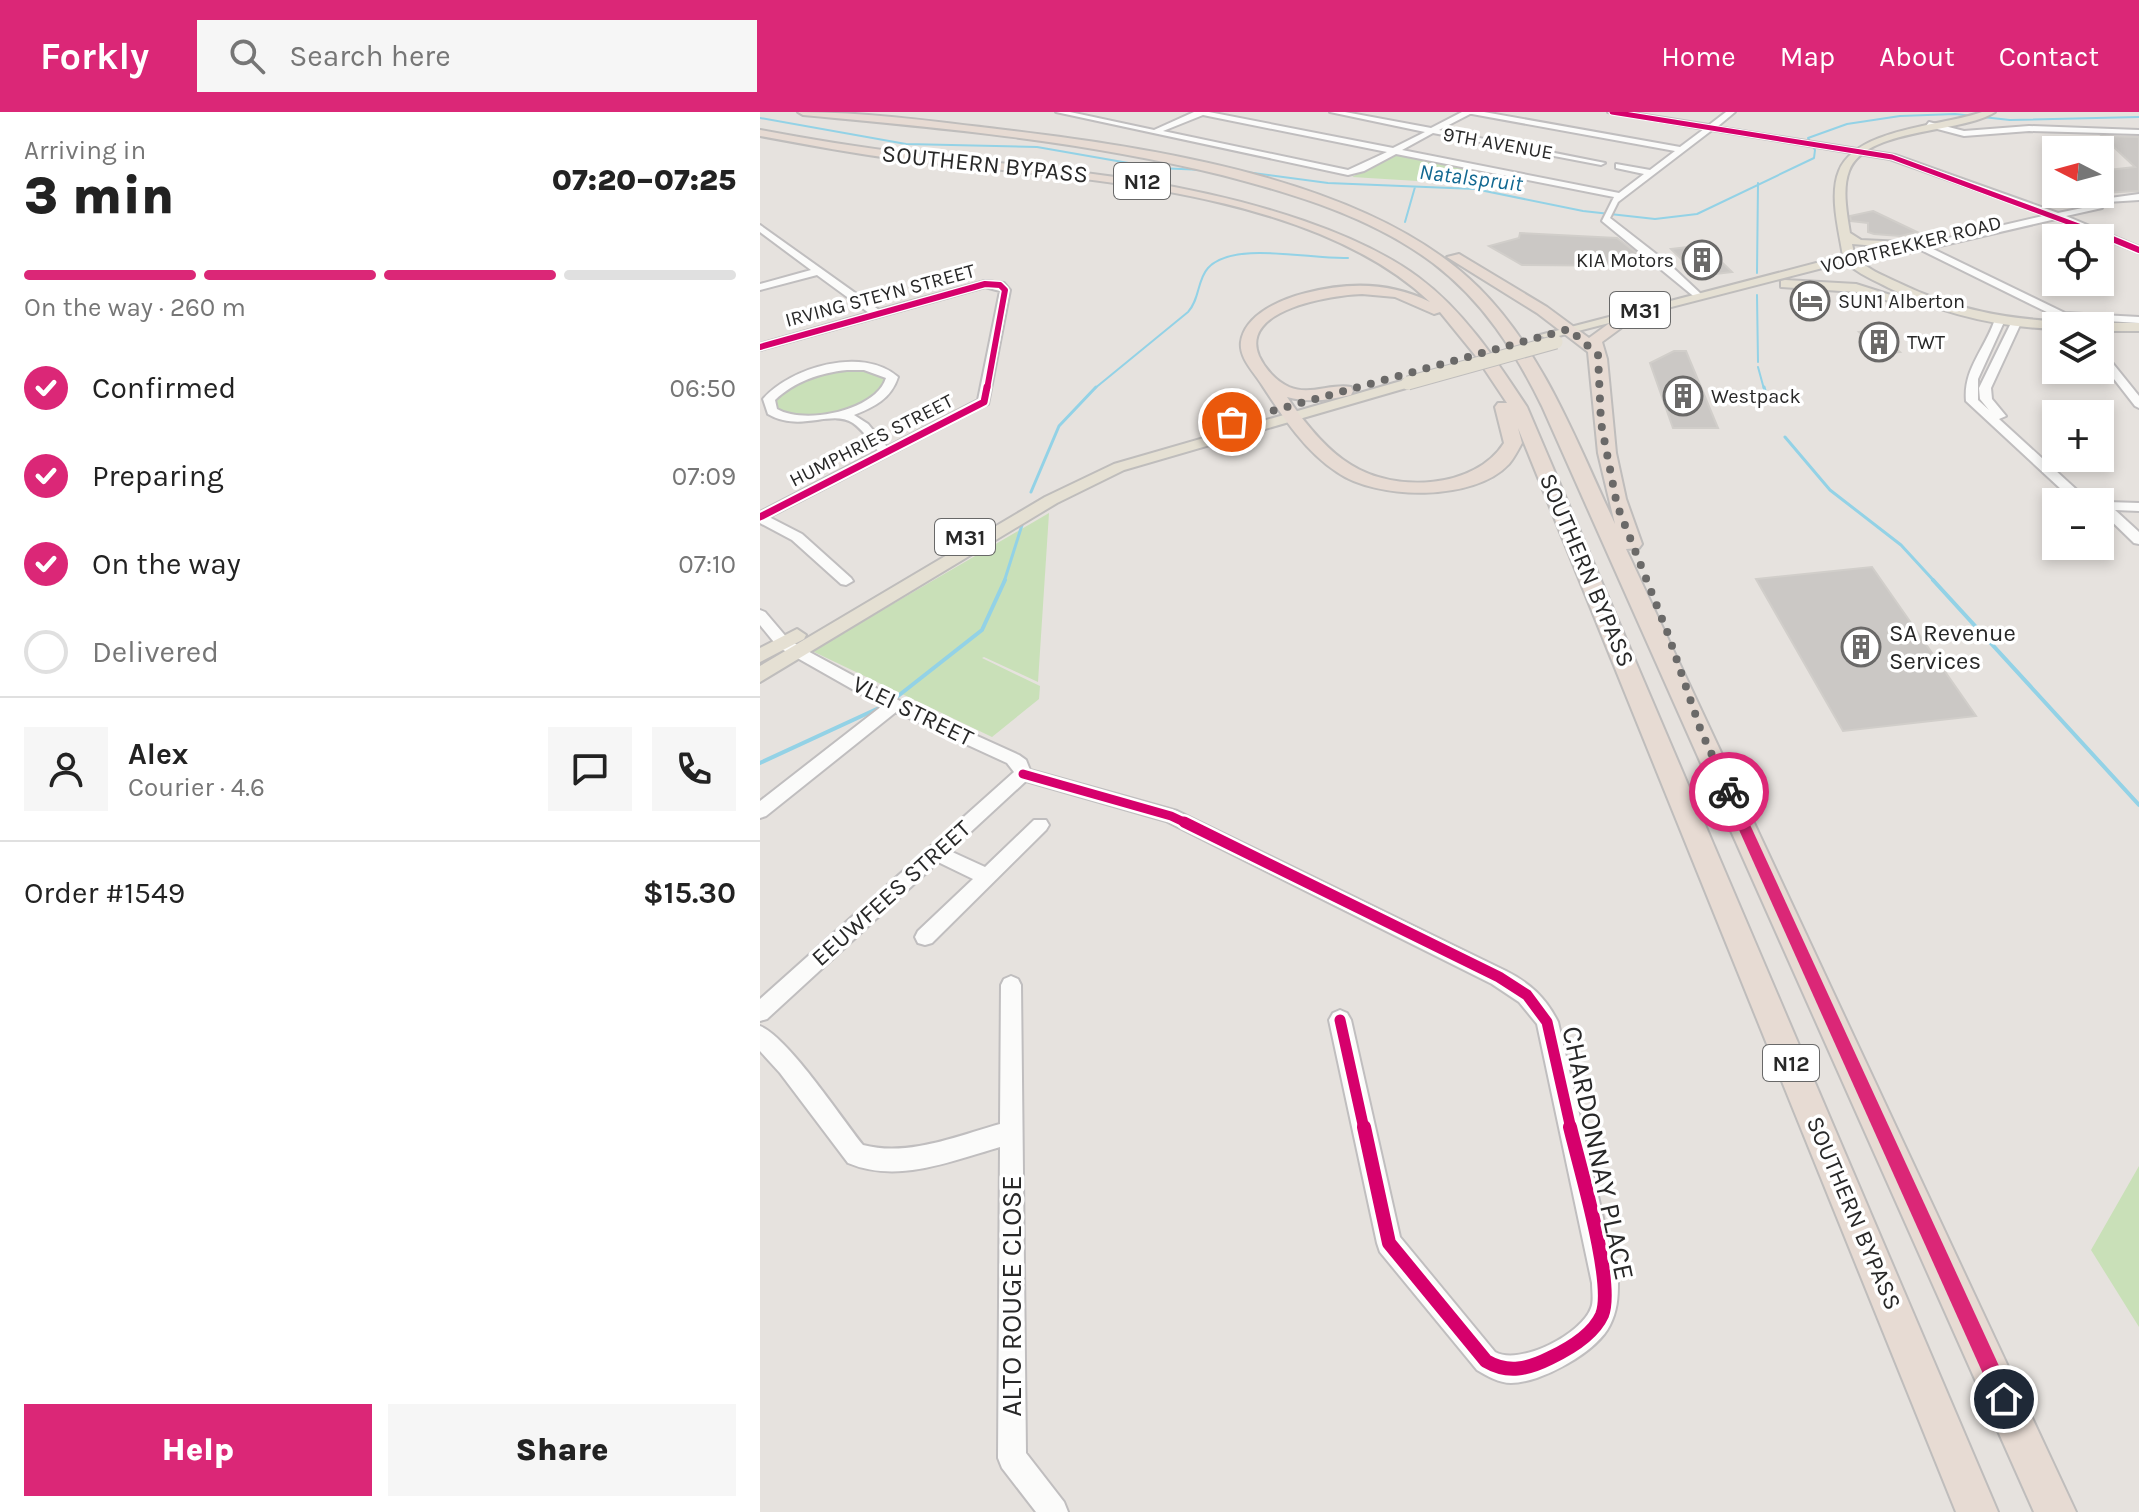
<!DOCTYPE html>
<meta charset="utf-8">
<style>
:root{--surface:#fff;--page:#f6f6f6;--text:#222;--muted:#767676;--line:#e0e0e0;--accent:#db2777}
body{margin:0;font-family:Karla,sans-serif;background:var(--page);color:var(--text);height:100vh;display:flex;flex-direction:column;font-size:30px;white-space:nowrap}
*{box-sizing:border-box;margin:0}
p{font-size:26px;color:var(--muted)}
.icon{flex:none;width:44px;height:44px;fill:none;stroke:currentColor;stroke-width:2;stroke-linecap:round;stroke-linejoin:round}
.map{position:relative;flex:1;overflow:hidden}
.details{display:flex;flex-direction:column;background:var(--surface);width:760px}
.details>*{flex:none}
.needle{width:52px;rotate:276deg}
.buttons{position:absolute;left:1282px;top:24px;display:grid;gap:16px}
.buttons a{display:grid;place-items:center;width:72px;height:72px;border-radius:0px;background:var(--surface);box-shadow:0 4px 12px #0003;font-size:40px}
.pin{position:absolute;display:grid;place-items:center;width:68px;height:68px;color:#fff;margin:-34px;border:4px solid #fff;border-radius:50%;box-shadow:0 2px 8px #0007}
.courier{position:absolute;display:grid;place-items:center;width:80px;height:80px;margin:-40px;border:6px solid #db2777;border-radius:50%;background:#fff;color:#222;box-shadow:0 2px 10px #0007}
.overview em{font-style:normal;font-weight:800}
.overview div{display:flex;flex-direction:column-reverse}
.overview{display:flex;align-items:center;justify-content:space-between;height:136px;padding:0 24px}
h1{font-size:52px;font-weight:800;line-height:60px}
.bar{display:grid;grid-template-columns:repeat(4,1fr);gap:12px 8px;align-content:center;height:96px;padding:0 24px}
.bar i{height:10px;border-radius:6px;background:var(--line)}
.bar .selected{background:var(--accent)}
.bar p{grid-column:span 4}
.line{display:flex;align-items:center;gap:20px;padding:0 24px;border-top:2px solid var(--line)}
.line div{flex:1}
.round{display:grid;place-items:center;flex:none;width:84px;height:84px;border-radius:0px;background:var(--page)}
ol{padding:0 24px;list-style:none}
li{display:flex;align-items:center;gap:24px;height:88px}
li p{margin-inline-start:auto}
li .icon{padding:8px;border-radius:50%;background:var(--accent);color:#fff;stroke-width:4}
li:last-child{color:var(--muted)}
li i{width:44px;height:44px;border:4px solid var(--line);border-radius:50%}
.action{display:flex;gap:16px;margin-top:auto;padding:16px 24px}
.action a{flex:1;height:92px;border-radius:0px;background:var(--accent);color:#fff;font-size:32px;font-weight:800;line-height:92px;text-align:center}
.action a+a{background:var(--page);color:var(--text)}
header{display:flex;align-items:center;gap:48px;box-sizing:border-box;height:112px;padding:0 40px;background:var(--accent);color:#fff}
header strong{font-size:38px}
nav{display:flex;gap:44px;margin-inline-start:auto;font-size:28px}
.search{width:560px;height:72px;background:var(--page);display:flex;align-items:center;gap:20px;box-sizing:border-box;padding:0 28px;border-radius:0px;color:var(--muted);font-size:30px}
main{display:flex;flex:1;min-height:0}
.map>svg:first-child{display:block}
</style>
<header>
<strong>Forkly</strong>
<div class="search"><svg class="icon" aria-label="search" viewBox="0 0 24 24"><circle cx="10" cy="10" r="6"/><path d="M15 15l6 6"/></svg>Search here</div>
<nav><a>Home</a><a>Map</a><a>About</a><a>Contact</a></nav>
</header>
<main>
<section class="details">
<div class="overview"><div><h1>3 min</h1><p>Arriving in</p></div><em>07:20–07:25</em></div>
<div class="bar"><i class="selected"></i><i class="selected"></i><i class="selected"></i><i></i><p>On the way · 260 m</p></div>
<ol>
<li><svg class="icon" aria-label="check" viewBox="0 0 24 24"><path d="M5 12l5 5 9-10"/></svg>Confirmed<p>06:50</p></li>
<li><svg class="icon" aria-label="check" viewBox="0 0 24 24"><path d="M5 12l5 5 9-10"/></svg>Preparing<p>07:09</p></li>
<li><svg class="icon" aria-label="check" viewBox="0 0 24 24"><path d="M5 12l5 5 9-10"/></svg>On the way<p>07:10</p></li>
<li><i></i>Delivered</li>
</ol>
<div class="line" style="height:144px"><a class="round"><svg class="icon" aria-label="person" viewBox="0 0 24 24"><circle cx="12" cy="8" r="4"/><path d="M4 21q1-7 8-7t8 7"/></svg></a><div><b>Alex</b><p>Courier · 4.6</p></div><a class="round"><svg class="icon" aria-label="chat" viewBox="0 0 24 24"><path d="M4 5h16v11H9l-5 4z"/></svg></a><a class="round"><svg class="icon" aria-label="phone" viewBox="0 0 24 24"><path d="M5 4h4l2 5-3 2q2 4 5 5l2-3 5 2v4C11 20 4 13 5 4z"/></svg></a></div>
<div class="line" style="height:104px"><div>Order #1549</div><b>$15.30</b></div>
<div class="action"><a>Help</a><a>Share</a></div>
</section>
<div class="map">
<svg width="1379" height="1400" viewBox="0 0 1379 1400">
<rect width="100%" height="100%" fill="#e6e2de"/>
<path fill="#c9e0b8" d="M637,41L715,57L690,71L592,65Z
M97,255L120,258L129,270C122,277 114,286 105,291C82,303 31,317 14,292C25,264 71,258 97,255Z
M289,401L278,570L224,545L222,546L280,574L279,587L232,625L52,539Z
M1379,1054V1215L1331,1138Z"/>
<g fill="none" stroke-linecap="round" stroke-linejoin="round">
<path stroke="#93d2e6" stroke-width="2" d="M0,6L146,32L277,35L397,56L445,58
M478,59L568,71L715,77L823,99L895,107L937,102L1054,46L1055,38L1048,26L1087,12L1140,4L1195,2L1250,8L1379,5
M645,110L655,75
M997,161L998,71
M997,183L998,250
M998,255L1004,277
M334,277L428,200C440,187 437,168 448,156C473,128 553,148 588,146"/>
<path stroke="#93d2e6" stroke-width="3" d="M1004,275L1008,289
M1025,325L1070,378L1141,433L1175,470
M271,380L299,314L336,275
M244,470L262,413"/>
<path stroke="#93d2e6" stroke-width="4" d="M1173,468L1379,693
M138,584L222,518L245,468
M0,651L119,596"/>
</g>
<path fill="#cbc8c5" stroke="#d1ceca" stroke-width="2" d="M1342,24L1379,25V79L1340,81V59L1375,55Z
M1113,99L1157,120L1140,124L1114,122L1108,120V111L1091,109L1090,104Z
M760,121L857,126L882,145L883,154L762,153L729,134L759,126Z
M944,133L972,160L939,164L911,137Z
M1115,218L1140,240L1123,242L1099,220Z
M914,239H926L958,316H913L890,251Z
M1112,455L1216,604L1083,619L996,467Z"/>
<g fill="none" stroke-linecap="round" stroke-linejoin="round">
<defs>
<path id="minor" d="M296,0H310L394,18L434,0H449L633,36L665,20L570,0H585L671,16L702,0H724L920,35L944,17L848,0H866L949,13L966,0H975L957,15L1135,43L1298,101L1342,92V96L1306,104L1379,135V141L1296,107L1171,136L1305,201L1379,205V211L1299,206L1161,138L1089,153V149L1287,103L1130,47L952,18L858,90L850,106L909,152L941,182L942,184L937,187L842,109L854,85L636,42L604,59L588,63ZM710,2H712L915,39L890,58L856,52V56L884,62L859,81L642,38L673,21L841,53L845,51L679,18ZM443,3L627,40L588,58L403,19Z
M1169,10L1204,19L1269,14L1379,18V22L1269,19L1204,24L1166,14Z
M1379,82V88L1347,90L1343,87Z
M0,113L119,198L225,169L244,171L250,178L228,292L9,405L42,422L91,466L93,469L86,473L81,472L32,428L0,411V400L118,339C111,330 103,318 93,311C71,297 40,321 8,302L3,287C31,255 103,234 138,265C131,287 114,295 94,303L108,312L127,335L218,288L240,179L225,175L0,238V232L109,201L57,163L0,178V172L51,158L0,120ZM87,258H104L126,266C116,299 44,313 17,297L15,288C35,269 60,261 87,258Z
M1239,207L1244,210L1218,267V288L1229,298L1220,287L1219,276L1250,213L1259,211L1260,213L1231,276L1232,287L1246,304L1239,307L1330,390H1315L1206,289C1203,258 1224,238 1234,210Z
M1340,239L1349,241L1350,248L1379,284V296L1375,294L1340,249Z
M1340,387L1347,390L1379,391V399L1355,398L1379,420V432L1374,431L1340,398V390H1334Z
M0,498L5,500L28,527L42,536L140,589L259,643L266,648L270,658L417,699L746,859C770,871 786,886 798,910L858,1171C858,1186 857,1199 850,1213C837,1240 781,1271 751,1271C739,1271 727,1264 717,1258L620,1140L617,1131L569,908L573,901L580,898L587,901L591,908L640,1125L735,1240C760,1254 822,1222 831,1196C834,1189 832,1179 832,1171L777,912L759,890L732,872L406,709L266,669L190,739L225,755L274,708H286L289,713L286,718L172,831L165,833L158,831L155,825L158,819L213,767L178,750L7,907L0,909V887L254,660L247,651L136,600L6,704L0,706V689L122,594L18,535L0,513Z
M251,864L258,867L261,873L266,1341L304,1390L308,1400H276L242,1356L238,1346L240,1035C191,1049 138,1072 88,1051L20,961L0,939V914C28,925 82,1007 103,1033C148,1045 197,1024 240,1012L241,873L244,867Z"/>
<path id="major" d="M1222,0H1235C1201,22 1106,15 1089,59C1082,77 1087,102 1090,121L1101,128L1143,130L1149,133L1143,136L1092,132L1095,145C1107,157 1122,163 1137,170C1194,198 1249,208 1312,210L1318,214H1296V217C1236,215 1182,202 1129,176C1114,168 1098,162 1086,150L787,227L780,223L1083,144C1079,119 1069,83 1079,59C1096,16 1184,14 1222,0Z
M1025,168L1096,172L1143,187L1137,191L1096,180L1021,175V169Z
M1340,211H1379V219H1340V214H1334Z
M648,267L653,268V274L364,358L297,391L0,570V554L285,385L354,352Z
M37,517L46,523L44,527L0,550V536Z"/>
<path id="highway" d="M38,0C104,0 171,9 237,17C387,35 609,66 719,176C784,241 817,331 855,412L838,341L828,240L777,201L687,145L699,142L787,195L829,226L851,210H861V216L842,230L847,247L856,341L866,387L882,432L879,436L866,437L1316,1400H1274L782,294C755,239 723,189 673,151C612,105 535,82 462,63C325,29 184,16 43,3Z
M0,18C48,27 96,35 144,41C279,56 414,64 544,109C584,123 624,140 658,165C704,199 736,248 767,295L1238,1400H1196L758,316L762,331C758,338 754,346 749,352C714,390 617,388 577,360C545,339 523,305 502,273C494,260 479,246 481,230C485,202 522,187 546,181C588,170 631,170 670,190C547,74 305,66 144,48C96,42 48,33 0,24ZM602,182L635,185L674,202L680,200L715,243L747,291H738L735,295L744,331C715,377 635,381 591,353C565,337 544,310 527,285C548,291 570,288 591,283L593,279L591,275C571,271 550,284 529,275C516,269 505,257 499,244C479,197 573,183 602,182Z"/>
</defs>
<use href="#minor" stroke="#c0bebf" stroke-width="4"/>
<use href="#major" stroke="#bfbdbc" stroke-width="4"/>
<use href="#highway" stroke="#bfbdbc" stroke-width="4"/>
<use href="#minor" fill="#fbfbfa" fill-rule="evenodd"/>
<use href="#major" fill="#e5e0d3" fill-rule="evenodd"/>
<use href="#highway" fill="#e7dbd3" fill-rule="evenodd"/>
<defs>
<path id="major-bridge" d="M648,271L796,230"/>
</defs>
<use href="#major-bridge" stroke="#bfbdbc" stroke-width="15" stroke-linecap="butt"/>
<use href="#major-bridge" stroke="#e5e0d3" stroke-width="13"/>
<defs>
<path id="cycleway-far5" d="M852,0L1132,45L1343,123"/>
<path id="cycleway-far4" d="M1338,121L1379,138
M0,235L225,172L240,173L245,178L227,277"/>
<path id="cycleway-far3" d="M0,405L224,290L227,275"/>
<path id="cycleway-far2" d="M263,662L411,704L428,712"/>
<path id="cycleway-far1" d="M424,710L739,865L767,883L787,910L811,1017
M580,908L604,1017"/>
<path id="cycleway" d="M604,1015L629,1131L726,1249C748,1262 768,1257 790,1246C809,1237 833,1223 842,1203C855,1172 819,1053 810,1015"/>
</defs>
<use href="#cycleway-far5" stroke="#fff" stroke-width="7"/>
<use href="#cycleway-far4" stroke="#fff" stroke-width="9"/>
<use href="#cycleway-far3" stroke="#fff" stroke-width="11"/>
<use href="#cycleway-far2" stroke="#fff" stroke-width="14"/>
<use href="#cycleway-far1" stroke="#fff" stroke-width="16"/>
<use href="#cycleway" stroke="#fff" stroke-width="19"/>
<use href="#cycleway-far5" stroke="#d6006c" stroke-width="5"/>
<use href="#cycleway-far4" stroke="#d6006c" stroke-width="6"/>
<use href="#cycleway-far3" stroke="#d6006c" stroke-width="7"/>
<use href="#cycleway-far2" stroke="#d6006c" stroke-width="9"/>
<use href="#cycleway-far1" stroke="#d6006c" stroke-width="11"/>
<use href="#cycleway" stroke="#d6006c" stroke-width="14"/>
</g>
<path fill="#db2777" d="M969,675L975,680L1251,1280L1254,1287L1251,1293L1244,1296L1237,1293L962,680Z"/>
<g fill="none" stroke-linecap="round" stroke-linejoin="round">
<path stroke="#6a6968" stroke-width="8" stroke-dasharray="0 14.4" d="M472,310L809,217L838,243L841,311L857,393L908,522L941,619L969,680"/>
</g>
<defs>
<symbol id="building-ring" viewBox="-11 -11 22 22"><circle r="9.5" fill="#fff" stroke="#6a6968" stroke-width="1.5"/><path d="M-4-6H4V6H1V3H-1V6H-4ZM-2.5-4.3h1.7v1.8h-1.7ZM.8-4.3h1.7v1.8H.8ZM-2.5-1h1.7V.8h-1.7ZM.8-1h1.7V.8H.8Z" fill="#6a6968"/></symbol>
<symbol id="hotel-ring" viewBox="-11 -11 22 22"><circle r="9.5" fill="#fff" stroke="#6a6968" stroke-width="1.5"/><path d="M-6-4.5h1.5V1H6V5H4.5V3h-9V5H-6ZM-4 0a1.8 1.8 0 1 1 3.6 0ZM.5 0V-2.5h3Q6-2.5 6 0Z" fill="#6a6968"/></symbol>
</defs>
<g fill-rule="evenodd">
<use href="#building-ring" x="920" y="126" width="44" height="44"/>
<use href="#hotel-ring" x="1028" y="167" width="44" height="44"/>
<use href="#building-ring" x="1097" y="208" width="44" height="44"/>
<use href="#building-ring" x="901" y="262" width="44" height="44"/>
<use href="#building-ring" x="1079" y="513" width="44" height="44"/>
</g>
<g text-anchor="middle" stroke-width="7" stroke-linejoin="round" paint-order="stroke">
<g font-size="20" fill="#282828" stroke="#fff">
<text transform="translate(738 31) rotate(10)" y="7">9TH AVENUE</text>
<text transform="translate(1151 132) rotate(-14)" y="7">VOORTREKKER ROAD</text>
<text transform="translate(120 183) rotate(-15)" y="7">IRVING STEYN STREET</text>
<text transform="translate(111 328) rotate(-27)" y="7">HUMPHRIES STREET</text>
</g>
<g font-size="20" fill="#282828" stroke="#fff" text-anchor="start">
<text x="914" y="155" text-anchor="end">KIA Motors</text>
<text x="1078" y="196">SUN1 Alberton</text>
<text x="1147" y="237">TWT</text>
<text x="951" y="291">Westpack</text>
</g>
<g font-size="22" font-style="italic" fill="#126891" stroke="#fff">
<text transform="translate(711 65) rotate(7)" y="8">Natalspruit</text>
</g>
<g fill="#fff" stroke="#686868" stroke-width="2">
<rect x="354" y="51" width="56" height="36" rx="6"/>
<rect x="850" y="180" width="60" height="36" rx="6"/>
<rect x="175" y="407" width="60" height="36" rx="6"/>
<rect x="1003" y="933" width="56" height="36" rx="6"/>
</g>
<g font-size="22" font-weight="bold" fill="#282828">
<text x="382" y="77">N12</text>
<text x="880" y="206">M31</text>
<text x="205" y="433">M31</text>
<text x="1031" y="959">N12</text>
</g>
<g font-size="24" fill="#282828" stroke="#fff">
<text transform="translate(225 52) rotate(6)" y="8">SOUTHERN BYPASS</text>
<text transform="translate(827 458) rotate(67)" y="8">SOUTHERN BYPASS</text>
<text transform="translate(153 599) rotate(26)" y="8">VLEI STREET</text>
<text transform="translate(131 781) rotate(-42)" y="8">EEUWFEES STREET</text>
<text transform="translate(1094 1101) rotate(67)" y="8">SOUTHERN BYPASS</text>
</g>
<g font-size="24" fill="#282828" stroke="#fff" text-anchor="start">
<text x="1129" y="529">SA Revenue<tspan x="1129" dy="28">Services</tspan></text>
</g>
<g font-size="28" fill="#282828" stroke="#fff">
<text transform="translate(839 1041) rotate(78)" y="10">CHARDONNAY PLACE</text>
<text transform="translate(251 1184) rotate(-90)" y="10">ALTO ROUGE CLOSE</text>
</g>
</g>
</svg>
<div class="buttons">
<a><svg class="needle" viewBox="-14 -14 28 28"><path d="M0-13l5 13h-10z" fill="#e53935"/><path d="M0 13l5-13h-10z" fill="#767676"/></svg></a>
<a><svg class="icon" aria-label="locate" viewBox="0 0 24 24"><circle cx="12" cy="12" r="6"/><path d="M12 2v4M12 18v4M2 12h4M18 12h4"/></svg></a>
<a><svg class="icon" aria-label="layers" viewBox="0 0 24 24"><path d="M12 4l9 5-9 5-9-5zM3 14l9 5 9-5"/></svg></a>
<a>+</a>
<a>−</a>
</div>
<div class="pin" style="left:472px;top:310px;background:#ea580c"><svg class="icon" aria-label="bag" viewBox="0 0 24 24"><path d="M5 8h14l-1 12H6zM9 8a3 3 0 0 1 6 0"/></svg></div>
<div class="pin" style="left:1244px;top:1287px;background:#1f2937"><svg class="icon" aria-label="home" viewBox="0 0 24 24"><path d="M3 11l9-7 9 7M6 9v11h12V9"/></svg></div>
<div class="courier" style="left:969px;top:680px"><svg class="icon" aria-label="bike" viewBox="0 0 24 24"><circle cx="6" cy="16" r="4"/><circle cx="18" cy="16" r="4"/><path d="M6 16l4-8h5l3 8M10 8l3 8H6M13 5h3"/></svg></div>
</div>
</main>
